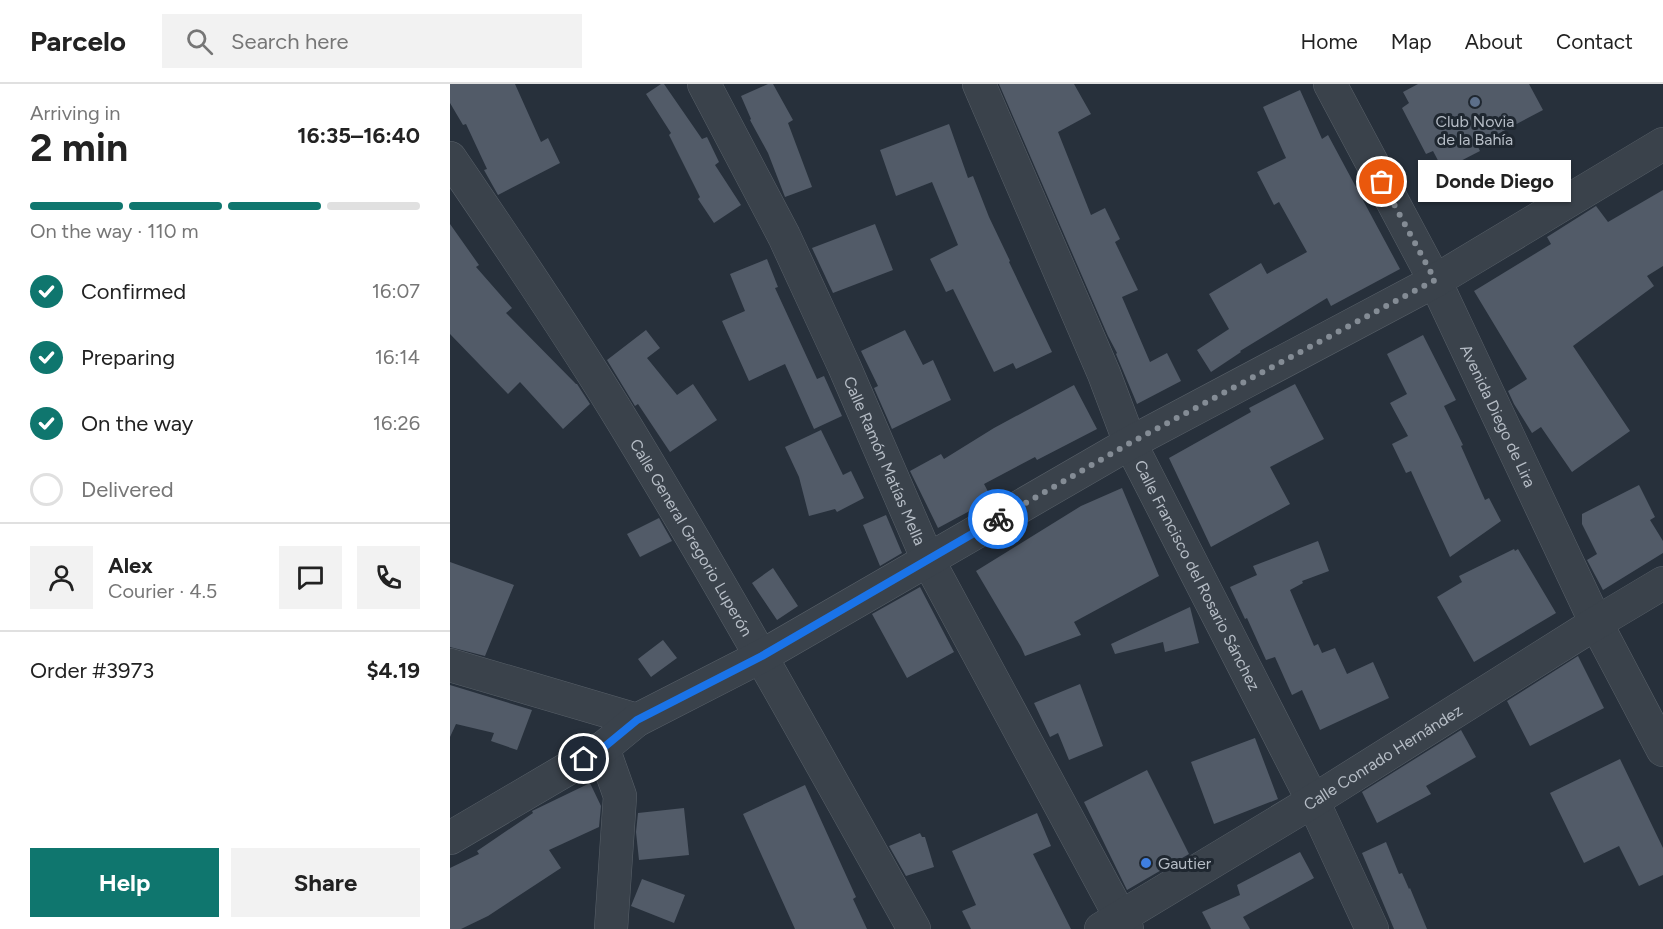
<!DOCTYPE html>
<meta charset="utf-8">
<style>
:root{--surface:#fff;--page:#f2f2f2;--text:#222;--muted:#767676;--line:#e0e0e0;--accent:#0f766e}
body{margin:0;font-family:Figtree,sans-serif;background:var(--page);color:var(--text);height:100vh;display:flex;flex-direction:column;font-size:22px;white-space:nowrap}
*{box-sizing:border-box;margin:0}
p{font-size:20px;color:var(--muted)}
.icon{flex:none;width:33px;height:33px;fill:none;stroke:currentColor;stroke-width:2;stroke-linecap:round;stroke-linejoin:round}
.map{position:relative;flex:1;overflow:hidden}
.drawer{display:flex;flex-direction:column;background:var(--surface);width:450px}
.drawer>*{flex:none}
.pin{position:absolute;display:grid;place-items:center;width:51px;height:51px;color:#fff;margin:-26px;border:3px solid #fff;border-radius:50%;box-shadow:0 2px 6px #0007}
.courier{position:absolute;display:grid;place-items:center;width:60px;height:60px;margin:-30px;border:4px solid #1a73e8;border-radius:50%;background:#fff;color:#222;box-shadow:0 2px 8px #0007}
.bubble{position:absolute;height:42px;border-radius:0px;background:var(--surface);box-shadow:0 2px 4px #0004;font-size:20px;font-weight:700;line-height:42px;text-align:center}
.summary em{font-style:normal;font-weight:700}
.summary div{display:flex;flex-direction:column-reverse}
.summary{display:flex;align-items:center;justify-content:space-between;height:102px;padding:0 30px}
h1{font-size:39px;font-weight:700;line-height:45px}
.bar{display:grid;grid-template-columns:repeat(4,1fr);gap:9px 6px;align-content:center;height:72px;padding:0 30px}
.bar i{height:8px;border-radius:4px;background:var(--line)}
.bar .current{background:var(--accent)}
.bar p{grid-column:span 4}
.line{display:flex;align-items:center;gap:15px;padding:0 30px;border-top:2px solid var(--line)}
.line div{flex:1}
.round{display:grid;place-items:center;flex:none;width:63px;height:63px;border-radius:0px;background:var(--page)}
ol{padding:0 30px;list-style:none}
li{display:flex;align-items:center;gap:18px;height:66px}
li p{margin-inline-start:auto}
li .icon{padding:6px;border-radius:50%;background:var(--accent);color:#fff;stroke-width:4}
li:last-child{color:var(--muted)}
li i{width:33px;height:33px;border:3px solid var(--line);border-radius:50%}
.action{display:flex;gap:12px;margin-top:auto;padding:12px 30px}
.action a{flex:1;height:69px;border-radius:0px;background:var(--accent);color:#fff;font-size:24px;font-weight:700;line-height:69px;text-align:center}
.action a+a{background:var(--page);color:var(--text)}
header{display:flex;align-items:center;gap:36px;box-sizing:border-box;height:84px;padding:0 30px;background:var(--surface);border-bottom:2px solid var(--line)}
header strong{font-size:28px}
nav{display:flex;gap:33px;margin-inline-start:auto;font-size:21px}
.search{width:420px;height:54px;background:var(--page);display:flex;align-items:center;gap:15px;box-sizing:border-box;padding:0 21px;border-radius:0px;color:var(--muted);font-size:22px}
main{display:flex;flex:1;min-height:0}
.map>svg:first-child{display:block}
</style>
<header>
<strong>Parcelo</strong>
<div class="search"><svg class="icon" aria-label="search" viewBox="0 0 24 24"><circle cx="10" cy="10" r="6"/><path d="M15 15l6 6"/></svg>Search here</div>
<nav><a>Home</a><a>Map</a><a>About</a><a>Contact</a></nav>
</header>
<main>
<section class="drawer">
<div class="summary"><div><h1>2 min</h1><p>Arriving in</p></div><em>16:35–16:40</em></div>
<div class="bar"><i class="current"></i><i class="current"></i><i class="current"></i><i></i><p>On the way · 110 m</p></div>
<ol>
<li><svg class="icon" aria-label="check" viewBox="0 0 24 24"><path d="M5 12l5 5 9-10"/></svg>Confirmed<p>16:07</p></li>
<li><svg class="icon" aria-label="check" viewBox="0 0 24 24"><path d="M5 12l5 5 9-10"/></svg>Preparing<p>16:14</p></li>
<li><svg class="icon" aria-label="check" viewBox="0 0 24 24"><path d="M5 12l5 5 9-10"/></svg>On the way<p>16:26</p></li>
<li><i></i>Delivered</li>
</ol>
<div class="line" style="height:108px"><a class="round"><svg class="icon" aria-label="person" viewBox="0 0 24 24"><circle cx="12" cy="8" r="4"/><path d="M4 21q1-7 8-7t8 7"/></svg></a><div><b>Alex</b><p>Courier · 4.5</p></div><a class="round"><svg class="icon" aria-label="chat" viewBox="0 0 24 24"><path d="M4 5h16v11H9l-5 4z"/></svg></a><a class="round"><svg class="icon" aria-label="phone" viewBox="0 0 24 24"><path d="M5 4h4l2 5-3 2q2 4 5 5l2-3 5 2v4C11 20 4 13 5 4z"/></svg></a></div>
<div class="line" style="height:78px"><div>Order #3973</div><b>$4.19</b></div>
<div class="action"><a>Help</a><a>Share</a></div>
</section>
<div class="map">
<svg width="1213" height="845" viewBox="0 0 1213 845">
<rect width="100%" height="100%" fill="#27303b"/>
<path fill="#525b68" d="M0,0H65L91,58L98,54L110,79L48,111L34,86L37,85L16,40L13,41L0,19Z
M211,0H214L252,55L257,53L269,78L265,81L291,121L264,139L248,115L250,113L219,51L221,49L196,10Z
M318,0H323L343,36L338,39L362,103L335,113L318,69L300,36L301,35L291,12Z
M549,0H624L641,30L608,48L641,131L655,124L670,155L665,158L688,206L672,213L700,278L717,269L731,297L687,320L666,270L667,269L658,252Z
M968,0H1079L1093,26L1027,61L1030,67L993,86L983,67L976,70L952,24L959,19L953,8Z
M850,6L872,55L878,51L950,185L881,222L877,214L790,267L791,268L761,288L747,266L779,245L759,210L811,179L817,190L857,168L829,118L824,121L807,88L836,74L813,23Z
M499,40L518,94L523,92L539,133L560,177L559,178L602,268L566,285L563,279L544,288L503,205L496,208L480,175L508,161L482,98L446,112L430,66Z
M1213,106V182L1197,192L1204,202L1123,262L1180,347L1122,388L1091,343L1082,349L1064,320L1058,307L1077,295L1024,207L1101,160L1097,153L1146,122L1158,138Z
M0,140L29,181L26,183L62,224L56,229L126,300H127L140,320L113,345L70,298L58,310L0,250Z
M425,140L443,186L383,209L362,164Z
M317,175L328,203L325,204L367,295L374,292L392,332L364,345L335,280L299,297L272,237L295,227L280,190Z
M196,246L210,264L197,274L227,311L243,300L267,336L220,368L188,320L185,322L157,276Z
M455,246L473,281L483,276L501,316L442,345L424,304L428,302L411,267Z
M973,251L1006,316L994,322L1013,361L1011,362L1035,416L1039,414L1051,437L1000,473L961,387L956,389L942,360L958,352L940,319L957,310L937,270Z
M845,300L874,355L820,383L840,420L761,463L719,374L801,328L799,324Z
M624,301L647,345L587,376L585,373L534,400L542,415L488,444L460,387L491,370L494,375L544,344Z
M371,346L393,391L401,387L414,414L387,428L385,425L359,432L349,393L335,363Z
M1189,401L1205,433L1200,436L1213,457V469L1153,506L1137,476L1147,470L1132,440V430Z
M672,404L709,492L624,538L631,551L575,572L571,563L526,487L631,422Z
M436,431L452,469L430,482L413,441Z
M209,434L222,457L190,473L177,450Z
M868,457L879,487L852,497L853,499L840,506L864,562L868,560L872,569L885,564L897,590L923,578L939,614L870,646L852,606L842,611L825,573L816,576L797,534L795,535L780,503L807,491L803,482Z
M1064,465L1065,467L1068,465L1106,529L1024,578L987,513L1012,498L1009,492Z
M0,478L64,501L35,572L0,563Z
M323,484L348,522L327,536L302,499Z
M470,503L504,568L457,594L422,530Z
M740,523L749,559L715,568L713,558L665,570L661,560Z
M213,556L227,574L201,593L188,575Z
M1128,572L1154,624L1080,662L1057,617Z
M630,600L653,662L619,676L608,649L600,653L584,619Z
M0,601L82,626L67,666L41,657L44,649L6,640L0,653Z
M1011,646L1026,673L976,702L981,710L927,739L912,708Z
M805,654L828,715L764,740L741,678Z
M1170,675L1213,764V791L1189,802L1169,762L1134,779L1100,709Z
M697,686L739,770L677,806L634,718Z
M140,699L151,722L149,743L99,766L111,784L38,832L11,845H0V784L29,770L27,767L83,729L82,727Z
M355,701L406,813L403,815L417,845H345L293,730Z
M234,724L239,771L189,776L186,748L188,729Z
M587,729L601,762L583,770L621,845H521L512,827L526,821L502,767Z
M470,749L472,753H475L484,783L456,792L439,762Z
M936,758L949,790L952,789L959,805L960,804L977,845H944L912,769Z
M850,768L864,794L793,833L800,845H761L752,828L790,811L787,801Z
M192,795L235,811L224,839L181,822Z"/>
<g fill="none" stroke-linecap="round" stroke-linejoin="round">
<defs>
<g id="minor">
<path id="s1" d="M254,0L334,152L394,282L478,476L677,845"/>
<path id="s2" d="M529,0L654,290L680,359L863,717L922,845"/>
<path id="s3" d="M880,0L985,197L1146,539L1213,666"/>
<path id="s4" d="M0,74C56,156 112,239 164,323C269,494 366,670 464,845"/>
<path d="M0,581L187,636"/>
<path d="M153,664L170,712L161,845"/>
<path d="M0,754L153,664L187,636L312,572L680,359L985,197L1213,60"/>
<path id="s5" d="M651,845L863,717L1146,539L1213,499"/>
</g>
</defs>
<use href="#minor" stroke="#586069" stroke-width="34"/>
<use href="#minor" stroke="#3a424b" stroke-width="33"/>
</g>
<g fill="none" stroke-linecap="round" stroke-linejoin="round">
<path stroke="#848c95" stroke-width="6" stroke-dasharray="0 10.8" d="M548,435L680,359L985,196L932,98"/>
<path stroke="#1a73e8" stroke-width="8" d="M134,675L153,664L187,636L312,572L548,435"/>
</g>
<circle fill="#5c6f8a" stroke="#1f2730" stroke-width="2" cx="1025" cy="18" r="6"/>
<circle fill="#3f7fe0" stroke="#1f2730" stroke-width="2" cx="696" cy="779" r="6"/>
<g text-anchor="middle" stroke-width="6" stroke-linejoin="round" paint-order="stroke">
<g font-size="16" fill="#b6bdc6" stroke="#1f2730">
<text x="1025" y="43">Club Novia<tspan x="1025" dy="18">de la Bahía</tspan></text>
<text x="708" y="785" text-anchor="start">Gautier</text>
</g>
<g font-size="16" fill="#b6bdc6" stroke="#1f2730">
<text dy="6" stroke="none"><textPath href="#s3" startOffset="372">Avenida Diego de Lira</textPath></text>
<text dy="6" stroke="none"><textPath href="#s1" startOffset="418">Calle Ramón Matías Mella</textPath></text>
<text dy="6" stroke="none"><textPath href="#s4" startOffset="450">Calle General Gregorio Luperón</textPath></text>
<text dy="6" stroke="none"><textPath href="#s2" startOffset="538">Calle Francisco del Rosario Sánchez</textPath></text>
<text dy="6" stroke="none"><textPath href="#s5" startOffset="330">Calle Conrado Hernández</textPath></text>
</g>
</g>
</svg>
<div class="pin" style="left:932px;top:98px;background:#ea580c"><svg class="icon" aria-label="bag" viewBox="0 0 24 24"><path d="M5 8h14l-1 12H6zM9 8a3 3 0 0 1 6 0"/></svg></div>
<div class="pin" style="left:134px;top:675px;background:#1f2937"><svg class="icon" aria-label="home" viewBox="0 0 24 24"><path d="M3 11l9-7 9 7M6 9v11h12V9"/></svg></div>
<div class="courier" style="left:548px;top:435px"><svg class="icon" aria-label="bike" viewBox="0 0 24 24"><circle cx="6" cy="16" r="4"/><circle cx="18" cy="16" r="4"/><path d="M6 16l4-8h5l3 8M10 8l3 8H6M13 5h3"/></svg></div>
<div class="bubble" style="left:968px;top:76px;width:153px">Donde Diego</div>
</div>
</main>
